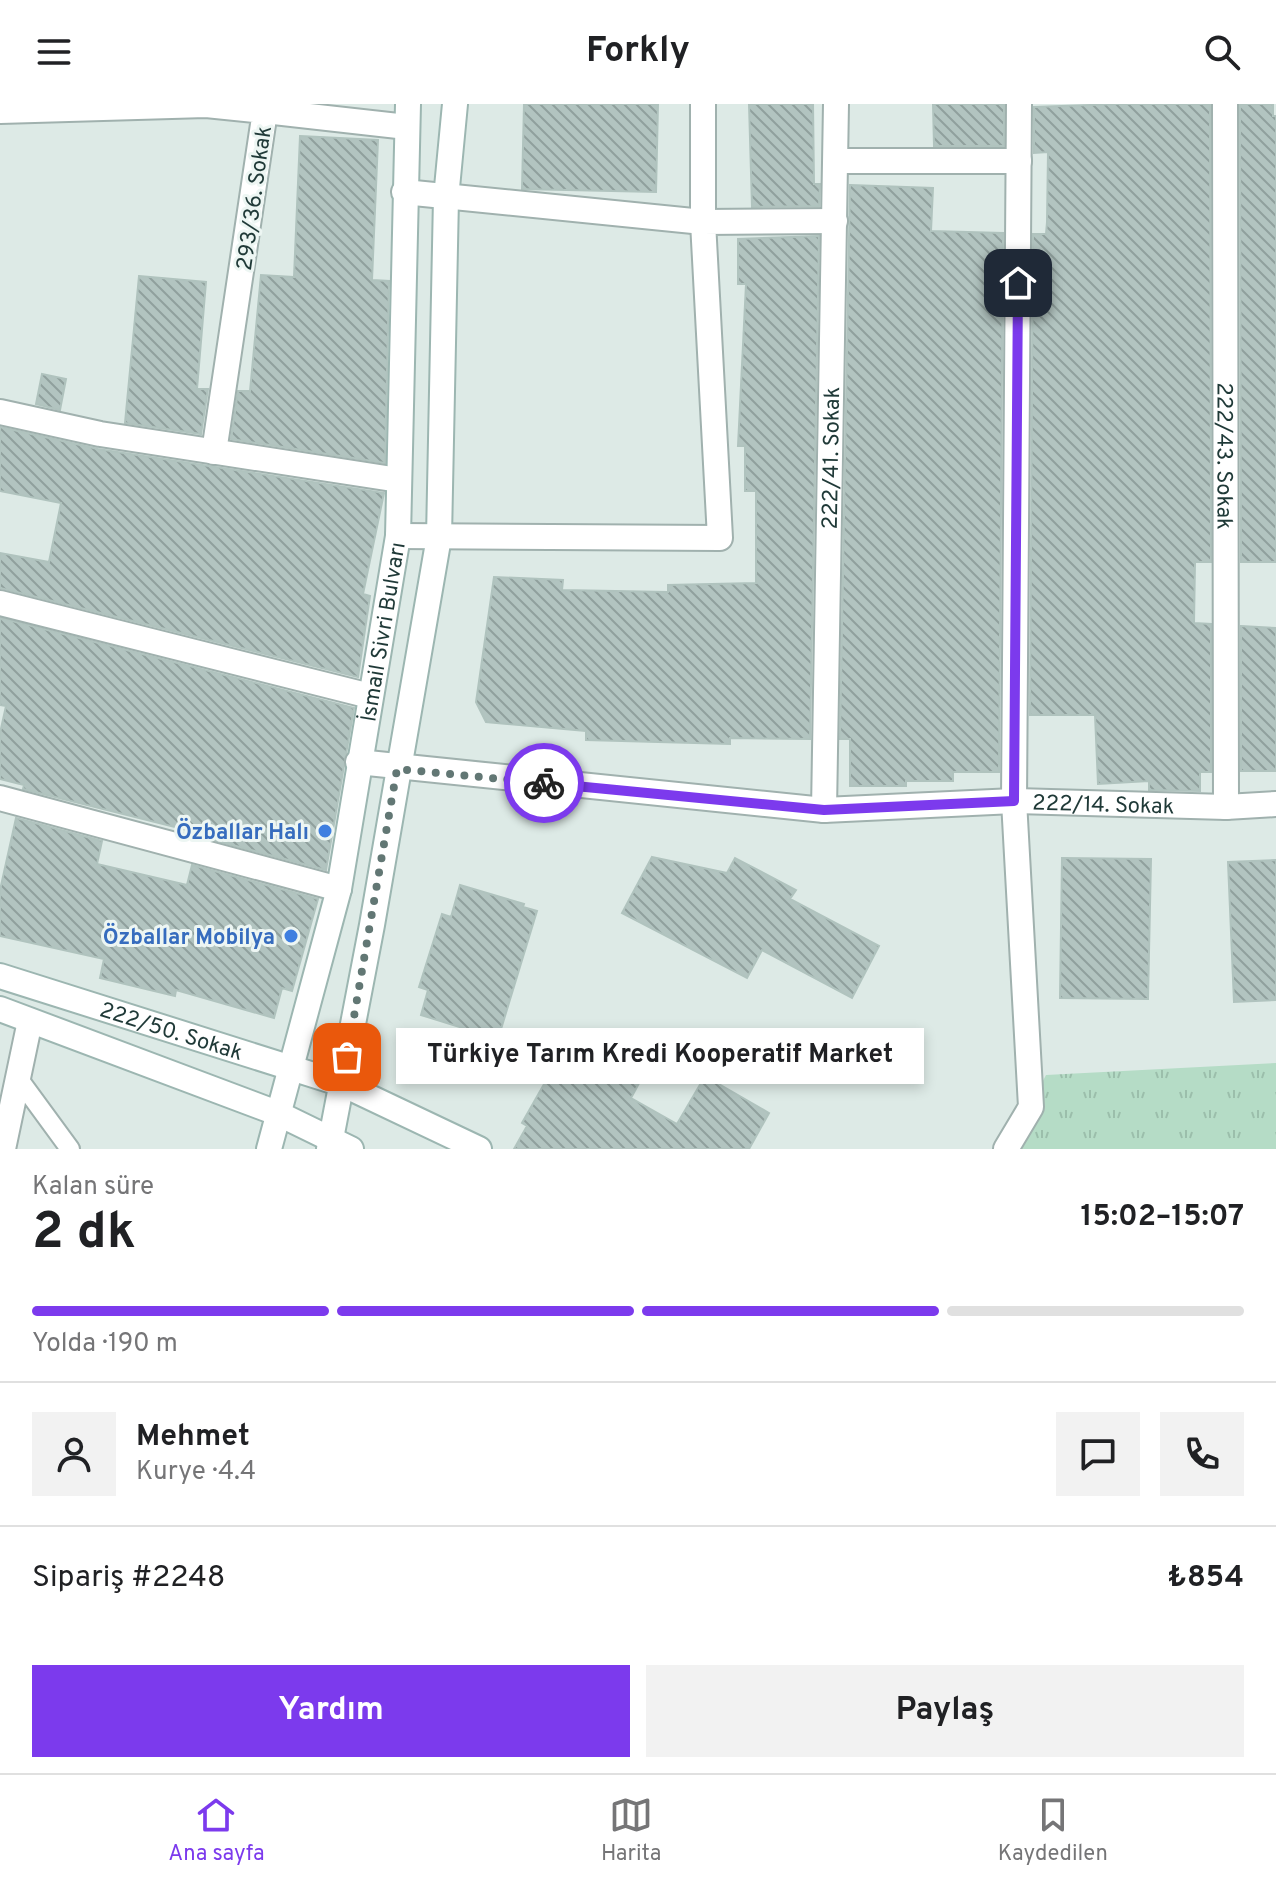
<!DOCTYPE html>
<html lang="tr">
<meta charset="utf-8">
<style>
:root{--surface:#fff;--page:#f2f2f2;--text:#202124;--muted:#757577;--line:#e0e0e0;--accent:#7c3aed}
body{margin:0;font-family:Overpass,sans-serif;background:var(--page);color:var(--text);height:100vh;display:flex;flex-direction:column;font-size:30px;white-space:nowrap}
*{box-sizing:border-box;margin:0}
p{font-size:26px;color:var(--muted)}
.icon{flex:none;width:44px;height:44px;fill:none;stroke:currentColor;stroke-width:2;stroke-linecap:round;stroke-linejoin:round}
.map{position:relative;height:1045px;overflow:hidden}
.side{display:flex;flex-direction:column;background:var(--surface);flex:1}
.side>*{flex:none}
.pin{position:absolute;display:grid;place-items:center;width:68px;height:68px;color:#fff;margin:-34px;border-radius:16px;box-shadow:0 4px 12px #0006}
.courier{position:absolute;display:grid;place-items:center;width:80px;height:80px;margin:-40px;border:6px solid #7c3aed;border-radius:50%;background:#fff;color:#222;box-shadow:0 2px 10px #0007}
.bubble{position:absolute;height:56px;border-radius:0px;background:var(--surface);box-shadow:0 4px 12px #0003;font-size:26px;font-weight:700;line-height:56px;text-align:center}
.head em{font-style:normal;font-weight:700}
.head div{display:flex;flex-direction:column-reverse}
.head{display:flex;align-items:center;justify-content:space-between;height:136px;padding:0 32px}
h1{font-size:52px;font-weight:700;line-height:60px}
.bar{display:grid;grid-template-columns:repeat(4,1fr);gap:12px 8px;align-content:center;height:96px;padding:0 32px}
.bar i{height:10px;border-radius:6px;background:var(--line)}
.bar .current{background:var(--accent)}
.bar p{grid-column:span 4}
.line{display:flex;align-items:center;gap:20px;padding:0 32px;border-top:2px solid var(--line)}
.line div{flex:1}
.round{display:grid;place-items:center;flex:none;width:84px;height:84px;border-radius:0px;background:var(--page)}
.button{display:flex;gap:16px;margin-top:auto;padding:16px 32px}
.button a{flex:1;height:92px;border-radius:0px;background:var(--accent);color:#fff;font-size:32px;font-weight:700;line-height:92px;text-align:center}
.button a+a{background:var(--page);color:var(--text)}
header{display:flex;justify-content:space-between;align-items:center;height:104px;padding:0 32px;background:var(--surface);font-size:36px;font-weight:700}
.menu{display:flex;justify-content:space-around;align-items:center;height:112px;border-top:2px solid var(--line);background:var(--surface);font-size:22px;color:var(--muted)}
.menu a{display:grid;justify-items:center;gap:4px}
.menu .current{color:var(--accent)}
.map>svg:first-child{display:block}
</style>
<header><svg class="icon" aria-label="menu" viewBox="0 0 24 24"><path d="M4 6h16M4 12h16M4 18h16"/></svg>Forkly<svg class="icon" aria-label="search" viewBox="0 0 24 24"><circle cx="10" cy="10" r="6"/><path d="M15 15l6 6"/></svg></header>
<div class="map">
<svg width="1276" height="1045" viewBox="0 0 1276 1045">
<defs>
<pattern id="grass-tufts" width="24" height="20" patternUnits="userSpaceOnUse" patternTransform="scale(2)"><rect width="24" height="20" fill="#b5dcc6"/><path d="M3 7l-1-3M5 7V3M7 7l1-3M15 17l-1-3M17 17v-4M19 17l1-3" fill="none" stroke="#9bbeab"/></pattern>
<pattern id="building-back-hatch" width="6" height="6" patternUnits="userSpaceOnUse" patternTransform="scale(2)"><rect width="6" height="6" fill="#b2c4c0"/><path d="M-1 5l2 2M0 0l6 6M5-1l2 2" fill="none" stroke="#90a09d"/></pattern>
</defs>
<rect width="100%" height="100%" fill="#ddeae6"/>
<path fill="url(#grass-tufts)" d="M1276,959V1045H1008L1046,971Z"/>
<path fill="url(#building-back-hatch)" stroke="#b0c3be" stroke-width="2" d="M524,0H658L656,88L522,85Z
M749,0H813L814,80H820L819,102L752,103Z
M933,0H1004V42H934Z
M1118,0H1210L1211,458H1195L1194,519L1211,520V668H1200V687L1149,686V677L1098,680L1095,611H1030L1033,130H1046L1047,118L1048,48L1034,49V3Z
M1240,0H1273V12H1276V458H1241Z
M300,32L378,36L372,176L389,177L385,359L231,335L238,287H250L261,171L294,173Z
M850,81L933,84L931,127L1003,129L999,668H953V677H906V682H850V635H840Z
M819,132L810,635L730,634V640L586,636V627L486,618L476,598L494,473L563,476L562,486L668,488V481L756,479V387H745V342H738L746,180H738V135Z
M139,172L206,178L197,285H208L201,330L125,319Z
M42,270L66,275L60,306L36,300Z
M0,323L98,345L384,389L363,490L370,492L358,573L0,484V449L49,458L61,399L0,387Z
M0,514L354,604L326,766L198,732L199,729L23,685L24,681L0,675V629L6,602L0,601Z
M1241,522L1276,524V667H1241Z
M16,714L102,737L97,760L187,781L192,761L318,795L292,887L282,884L274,914L176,886L175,892L100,874L104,855L0,832V786Z
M652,753L727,769L735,754L796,786L790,795L879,842L852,894L762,846L747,874L622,809Z
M1062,754L1151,755L1148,895L1060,894Z
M1276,756V896L1234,898L1228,758Z
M460,781L524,800L523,803L537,807L498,935L421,911L428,886L419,883L442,810L451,813Z
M578,930L627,953L625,956L645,968L631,994L677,1020L705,972L769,1009L749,1045H514L527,1022L522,1019L559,954L564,957Z"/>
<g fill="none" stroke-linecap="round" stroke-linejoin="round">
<defs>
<path id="lane" d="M18,974L70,1045"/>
<g id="street">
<path id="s1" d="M1225,0L1226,703"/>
<path d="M0,7L206,1L265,7L214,348"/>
<path d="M265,7L407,23"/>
<path d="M836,57H1019"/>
<path d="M404,88L703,118V0"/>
<path d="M0,308L100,330L399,376"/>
<path d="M398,432L720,434L703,118L835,117"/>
<path d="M0,499L370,592"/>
<path id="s2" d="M358,658L824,706L1014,697L1226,703L1276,700"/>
<path d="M0,694L339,785"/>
<path id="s3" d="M824,706L836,0"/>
<path d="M3,1045L30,917"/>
<path d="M1006,1045L1031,1003L1014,697L1019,0"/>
</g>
<g id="secondary">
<path id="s4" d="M0,872L342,980L479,1045"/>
<path d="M0,905L277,1009L351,1045"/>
<path id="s5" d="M269,1045L339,785L398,432L408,0"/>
<path d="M329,1045L372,821L439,433L446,94L455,0"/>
</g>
</defs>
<use href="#lane" stroke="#a0b1ae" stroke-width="22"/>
<use href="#street" stroke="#a0b1ae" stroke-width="28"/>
<use href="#secondary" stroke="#9cb6b1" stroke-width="28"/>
<use href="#lane" stroke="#fff" stroke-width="18"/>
<use href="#street" stroke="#fff" stroke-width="24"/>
<use href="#secondary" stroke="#fff" stroke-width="24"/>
</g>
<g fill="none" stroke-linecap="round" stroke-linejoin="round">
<path stroke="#627774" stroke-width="8" stroke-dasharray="0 14.4" d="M347,953L397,665L544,679"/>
<path stroke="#7c3aed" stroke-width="10" d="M544,679L824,706L1014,697L1018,179"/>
</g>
<g fill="#3f7fe0" stroke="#edf6f3" stroke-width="3">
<circle cx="325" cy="727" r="8"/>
<circle cx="291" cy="832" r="8"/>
</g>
<g text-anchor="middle" stroke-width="6" stroke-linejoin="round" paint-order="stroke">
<g font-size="22" fill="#1f3937" stroke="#edf6f3">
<text transform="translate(253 94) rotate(-82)" y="8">293/36. Sokak</text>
<text dy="8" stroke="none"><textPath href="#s1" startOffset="352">222/43. Sokak</textPath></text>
<text dy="8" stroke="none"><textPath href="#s3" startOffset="352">222/41. Sokak</textPath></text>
<text dy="8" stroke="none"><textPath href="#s5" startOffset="530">İsmail Sivri Bulvarı</textPath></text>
<text dy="8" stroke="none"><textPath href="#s2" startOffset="748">222/14. Sokak</textPath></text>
<text dy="8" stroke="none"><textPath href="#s4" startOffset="180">222/50. Sokak</textPath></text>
</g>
<g font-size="22" font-weight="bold" fill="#366cbe" stroke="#edf6f3" text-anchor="end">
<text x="309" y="735">Özballar Halı</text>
<text x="275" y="840">Özballar Mobilya</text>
</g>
</g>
</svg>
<div class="pin" style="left:347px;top:953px;background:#ea580c"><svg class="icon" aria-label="bag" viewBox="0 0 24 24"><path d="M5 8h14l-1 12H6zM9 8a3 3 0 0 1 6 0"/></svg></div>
<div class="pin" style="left:1018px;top:179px;background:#1f2937"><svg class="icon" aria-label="home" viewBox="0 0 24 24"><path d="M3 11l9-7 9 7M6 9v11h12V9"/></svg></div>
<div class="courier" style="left:544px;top:679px"><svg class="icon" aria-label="bike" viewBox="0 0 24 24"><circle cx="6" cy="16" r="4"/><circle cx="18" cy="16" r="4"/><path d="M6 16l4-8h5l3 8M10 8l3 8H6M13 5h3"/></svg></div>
<div class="bubble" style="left:396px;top:924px;width:528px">Türkiye Tarım Kredi Kooperatif Market</div>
</div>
<section class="side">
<div class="head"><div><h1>2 dk</h1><p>Kalan süre</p></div><em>15:02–15:07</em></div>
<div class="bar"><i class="current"></i><i class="current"></i><i class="current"></i><i></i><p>Yolda · 190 m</p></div>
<div class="line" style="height:144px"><a class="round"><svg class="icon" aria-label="person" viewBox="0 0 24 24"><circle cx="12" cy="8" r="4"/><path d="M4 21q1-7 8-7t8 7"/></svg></a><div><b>Mehmet</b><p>Kurye · 4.4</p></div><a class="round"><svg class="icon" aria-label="chat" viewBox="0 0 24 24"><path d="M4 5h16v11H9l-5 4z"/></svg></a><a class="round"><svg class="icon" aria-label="phone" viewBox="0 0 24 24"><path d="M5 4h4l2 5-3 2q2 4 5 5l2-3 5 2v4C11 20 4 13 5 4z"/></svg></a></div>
<div class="line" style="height:104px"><div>Sipariş #2248</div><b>₺854</b></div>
<div class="button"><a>Yardım</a><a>Paylaş</a></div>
</section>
<nav class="menu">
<a class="current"><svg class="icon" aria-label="home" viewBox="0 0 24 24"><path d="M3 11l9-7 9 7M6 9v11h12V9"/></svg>Ana sayfa</a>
<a><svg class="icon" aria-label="map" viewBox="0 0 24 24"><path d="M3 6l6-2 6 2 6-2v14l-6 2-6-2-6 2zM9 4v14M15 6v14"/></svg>Harita</a>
<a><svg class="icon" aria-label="saved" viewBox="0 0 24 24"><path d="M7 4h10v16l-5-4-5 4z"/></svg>Kaydedilen</a>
</nav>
